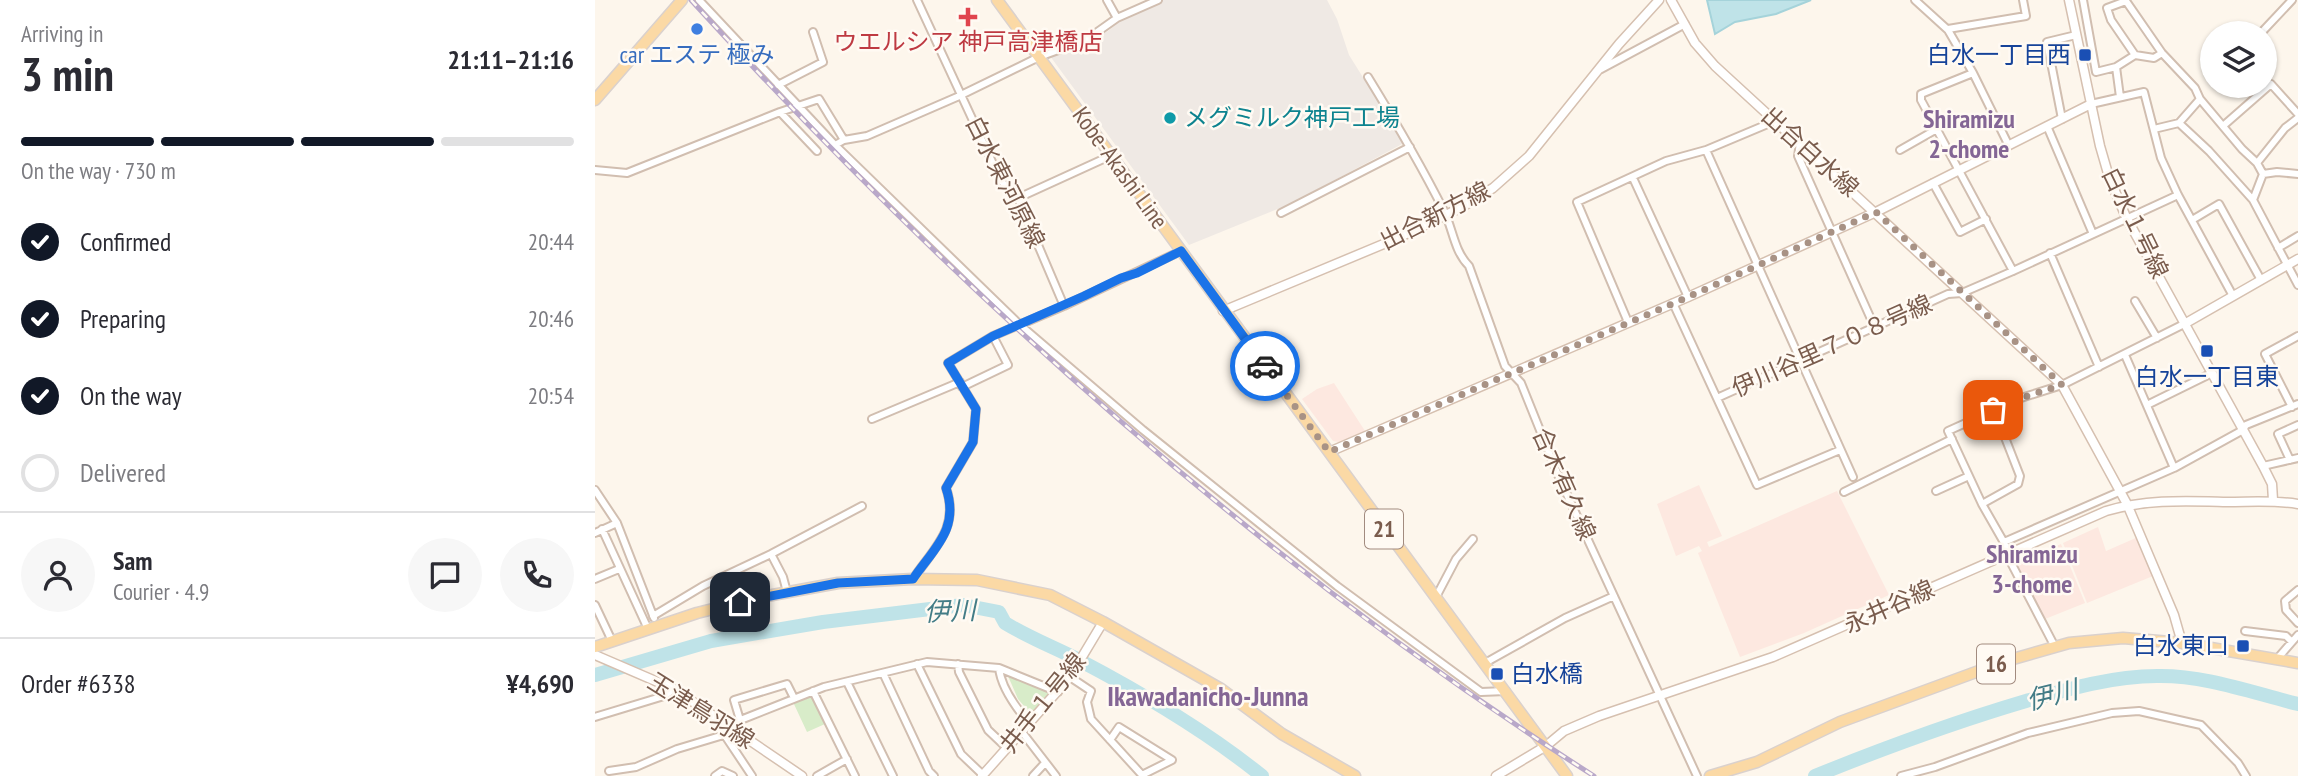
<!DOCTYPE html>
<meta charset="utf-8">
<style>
:root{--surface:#fff;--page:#f7f7f7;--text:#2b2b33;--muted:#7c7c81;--line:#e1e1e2;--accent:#111827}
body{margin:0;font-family:"PT Sans Narrow","Noto Sans JP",sans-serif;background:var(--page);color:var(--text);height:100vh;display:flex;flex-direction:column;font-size:26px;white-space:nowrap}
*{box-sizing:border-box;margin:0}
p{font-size:23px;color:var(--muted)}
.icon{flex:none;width:38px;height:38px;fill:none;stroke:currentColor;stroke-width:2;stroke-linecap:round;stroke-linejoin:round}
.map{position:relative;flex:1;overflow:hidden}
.panel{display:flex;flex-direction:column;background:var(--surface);width:595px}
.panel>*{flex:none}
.controls{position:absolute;left:1605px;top:21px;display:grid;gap:14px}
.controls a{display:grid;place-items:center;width:77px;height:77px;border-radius:50%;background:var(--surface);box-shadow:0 2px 5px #0004;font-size:35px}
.pin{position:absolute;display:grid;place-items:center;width:60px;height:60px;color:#fff;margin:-30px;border-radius:14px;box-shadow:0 4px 10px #0006}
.courier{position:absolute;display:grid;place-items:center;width:70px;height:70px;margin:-35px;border:5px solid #1a73e8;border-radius:50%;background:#fff;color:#222;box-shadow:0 2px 9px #0007}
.overview em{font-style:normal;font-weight:800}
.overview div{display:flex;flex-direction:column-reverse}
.overview{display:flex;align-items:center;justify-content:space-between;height:119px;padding:0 21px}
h1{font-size:46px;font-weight:800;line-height:52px}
.bar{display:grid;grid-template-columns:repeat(4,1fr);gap:10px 7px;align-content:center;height:84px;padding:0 21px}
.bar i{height:9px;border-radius:5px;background:var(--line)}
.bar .on{background:var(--accent)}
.bar p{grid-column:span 4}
.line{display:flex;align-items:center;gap:18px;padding:0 21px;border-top:2px solid var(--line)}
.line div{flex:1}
.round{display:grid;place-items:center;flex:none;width:74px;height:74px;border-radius:37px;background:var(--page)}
ol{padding:0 21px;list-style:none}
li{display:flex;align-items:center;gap:21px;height:77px}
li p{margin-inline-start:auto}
li .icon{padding:7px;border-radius:50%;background:var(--accent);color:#fff;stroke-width:4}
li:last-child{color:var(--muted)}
li i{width:38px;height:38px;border:4px solid var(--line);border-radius:50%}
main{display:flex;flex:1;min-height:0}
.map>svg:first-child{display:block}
</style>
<main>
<section class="panel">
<div class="overview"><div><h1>3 min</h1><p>Arriving in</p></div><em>21:11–21:16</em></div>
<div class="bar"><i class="on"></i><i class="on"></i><i class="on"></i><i></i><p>On the way · 730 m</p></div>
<ol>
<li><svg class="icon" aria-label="check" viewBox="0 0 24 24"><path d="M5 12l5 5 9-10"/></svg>Confirmed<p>20:44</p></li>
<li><svg class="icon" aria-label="check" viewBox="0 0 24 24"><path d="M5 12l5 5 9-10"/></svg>Preparing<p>20:46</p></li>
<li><svg class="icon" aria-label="check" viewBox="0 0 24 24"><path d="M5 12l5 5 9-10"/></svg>On the way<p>20:54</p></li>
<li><i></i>Delivered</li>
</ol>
<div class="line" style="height:126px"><a class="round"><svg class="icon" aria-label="person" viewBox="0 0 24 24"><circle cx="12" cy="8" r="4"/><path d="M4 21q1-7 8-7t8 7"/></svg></a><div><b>Sam</b><p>Courier · 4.9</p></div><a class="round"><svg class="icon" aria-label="chat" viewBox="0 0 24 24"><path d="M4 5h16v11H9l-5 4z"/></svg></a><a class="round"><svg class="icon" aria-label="phone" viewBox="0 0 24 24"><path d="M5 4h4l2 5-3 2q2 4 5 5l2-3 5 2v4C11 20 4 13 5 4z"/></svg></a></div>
<div class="line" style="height:91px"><div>Order #6338</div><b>¥4,690</b></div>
</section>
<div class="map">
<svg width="1703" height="776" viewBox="0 0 1703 776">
<rect width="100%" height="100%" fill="#fdf6ec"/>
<path fill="#fde8e0" d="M739,383L770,431L744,442L738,441L707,399L722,389Z
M1104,485L1127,536L1112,542L1114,547L1242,491L1294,595L1209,633L1145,657L1103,553L1107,551L1104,546L1081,556L1062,504Z
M1503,527L1511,551L1543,537L1558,576L1492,603L1468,543Z
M1466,544L1490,603L1450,619L1420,564Z"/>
<path fill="#efe9e4" d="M567,0H732L742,19L754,55L809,143L695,204L594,245L455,56L474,48L487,45L513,31L524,22L550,6Z"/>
<path fill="#d8ecc9" d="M413,676L454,692L455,694L436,714L423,699Z
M216,696L230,724L212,732L198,702Z"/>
<path fill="#bfe3e8" stroke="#a5d3da" stroke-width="2" d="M1112,0H1216L1181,14L1140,22L1120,34Z"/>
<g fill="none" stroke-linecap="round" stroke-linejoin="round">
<path stroke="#bfe3e8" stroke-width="14" d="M0,675L116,641L228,622L368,605L404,612L410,623C433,637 458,647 482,659C547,693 610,730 667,776
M1220,776C1289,748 1360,722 1431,701C1473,689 1518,676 1562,676C1610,675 1658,693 1703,704"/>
<defs>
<path id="street" d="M104,0L240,145L424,324L548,430L742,586L886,692L911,691
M322,0L406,181L423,198L469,306L586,251
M512,0L522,18
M1320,0L1353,30L1378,73L1413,144
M1488,0L1501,72L1521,67L1525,97
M1353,29L1431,16L1428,0
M1666,33L1697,0
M1540,55L1516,20L1512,8L1531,1L1567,53L1600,88L1605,99
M1521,67L1540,55L1559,58L1567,53
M1006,69L1090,24
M1378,73L1326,94V100L1418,271
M773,77C800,121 826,165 849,211C858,229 859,251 874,266L910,366L926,383L963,475L1102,776
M183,85L228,62L218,32
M1496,104L1549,92L1566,158L1583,195L1638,296
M185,112L224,99L249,140
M1703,118L1690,128L1662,163L1668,174L1658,200L1703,285
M1467,119L1452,42L1481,35
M1584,123L1614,151L1658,200
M1452,126L1498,234
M1628,126L1676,84L1703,114
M1559,129L1584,123L1605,99L1647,149L1662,163
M1205,143L1203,156L1280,328
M240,145L249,140L272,136L362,97L444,57L491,40L522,18L563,0
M1111,150L1258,477
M1305,150L1342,129
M0,170L32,173L185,112L222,151
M1668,174L1682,172L1703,174
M1038,178L1093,297
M1338,183L1365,232L1391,219
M423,198L515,156
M686,213L815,147
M1597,220L1624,204L1666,280
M1683,248L1703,236
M1455,253L1504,367
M1540,301L1562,338
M1078,303L1162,485L1245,450
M1033,322L982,202L1071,161L1111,150L1180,121
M1530,355L1579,468L1648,430L1651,425L1703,404
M367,387L413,365L398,336
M1122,398L1353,294L1367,293L1418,271L1583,195
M1552,405L1617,373
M1697,407L1670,354L1703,336
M277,419L365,382
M1695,460L1683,434L1703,425
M1668,466L1703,458
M0,490L22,523L59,618
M1341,491L1374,476
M1249,492L1357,439
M1387,504L1423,484L1425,476L1409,435
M7,529L53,629
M0,533L22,523
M1409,542L1579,468
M1415,553L1387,504L1353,431L1426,398L1467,385L1591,323
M176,554L188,577L192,592
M1412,555L1460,647
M0,579L24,569
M318,579C339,548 365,528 351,488L378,442L381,409L353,363L398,336L469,306
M1703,590L1690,601L1691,610L1703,623
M841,597L861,559L878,539
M0,605L17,641
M58,616L108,586L176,554L267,506
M1650,631L1691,636L1696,641
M1682,659L1703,635
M890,663L970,618L1019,596
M322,664L366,754L388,775
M363,664L364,672L393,730L412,748
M404,668C406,687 422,709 434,723
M288,673L334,771L339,776
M475,677L496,691L492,702L496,719L548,776
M252,682L298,776
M218,691L260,776
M0,717L69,696L79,689
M145,720L139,700L192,684L199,698
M427,732L461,776
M515,740L524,727L577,760L547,775
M14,771L41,767L82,749L132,734
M120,776L127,771L138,776
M157,776L131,737L134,726L148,719L229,687L332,662L404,668L463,692
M222,776L252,759
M438,776L450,763
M1306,776L1340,767L1433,733L1517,713L1544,711L1606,725L1643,763L1651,776"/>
<path id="secondary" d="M1076,0L1100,43L1120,66L1467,385L1532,504L1579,615L1587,643
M1474,0L1505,146L1514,177L1531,217L1668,466L1677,484L1678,500
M628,311L803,238L867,207L898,188L934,156L1024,44L1064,0
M1591,323L1703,259
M734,452L1093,297L1281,212L1496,104
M0,655L79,689L207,776
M387,776L475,677L508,622
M901,776L951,746L969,731L1004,716L1178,657L1511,511C1552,499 1590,501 1632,502C1656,502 1679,500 1703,504"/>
<path id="primary" d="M402,0L972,776
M0,100L87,0
M0,647L102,613L166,597L243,583L318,579L382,580L455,595L508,622L626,689L687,734L760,776
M1115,776L1162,762L1245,722L1411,661L1474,643L1528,638L1587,643L1703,663"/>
</defs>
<use href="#street" stroke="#d1beb0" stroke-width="10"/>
<use href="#secondary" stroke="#d6c0b0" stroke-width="11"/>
<use href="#primary" stroke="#dad1cd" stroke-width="13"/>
<use href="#street" stroke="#fff" stroke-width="6"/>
<use href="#secondary" stroke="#fff" stroke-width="8"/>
<use href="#primary" stroke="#fbd9a5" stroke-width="10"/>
<defs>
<path id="rail" d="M96,0C364,294 663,562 999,776"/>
</defs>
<use href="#rail" stroke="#b9a8c9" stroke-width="5"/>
<use href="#rail" stroke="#fffaf3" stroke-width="2.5" stroke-dasharray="8" stroke-linecap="butt"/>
</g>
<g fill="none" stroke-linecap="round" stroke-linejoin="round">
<path stroke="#a89285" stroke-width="7" stroke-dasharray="0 12.6" d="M670,366L734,452L1093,297L1281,212L1467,385L1426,398L1398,410"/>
<path stroke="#1a73e8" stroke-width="9" d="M145,602L243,583L318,579C339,548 365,529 351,488L378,442L381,409L353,363L398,336L489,296L526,278L542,273L586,251L670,366"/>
</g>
<path fill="#e0444e" stroke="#fffaf3" stroke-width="2.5" d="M369.5 6.5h7v7h7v7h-7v7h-7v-7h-7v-7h7z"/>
<circle fill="#3f7fe0" stroke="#fffaf3" stroke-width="2.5" cx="102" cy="29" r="7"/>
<g fill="#1a4fb4" stroke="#fffaf3" stroke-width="2.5">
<rect x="1483" y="48" width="14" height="14" rx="3.5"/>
<rect x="1605" y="344" width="14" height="14" rx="3.5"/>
<rect x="1641" y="639" width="14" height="14" rx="3.5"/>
<rect x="895" y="667" width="14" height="14" rx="3.5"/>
</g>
<circle fill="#0f9aa8" stroke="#fffaf3" stroke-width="2.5" cx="575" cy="118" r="7"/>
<g text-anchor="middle" stroke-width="5" stroke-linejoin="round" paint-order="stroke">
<g fill="#fffaf3" stroke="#a28b7f" stroke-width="2">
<rect x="770" y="509.5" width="38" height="39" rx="5"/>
<rect x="1382" y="644.5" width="38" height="39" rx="5"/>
</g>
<g font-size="23" font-weight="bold" fill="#7a5c4d">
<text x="789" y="537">21</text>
<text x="1401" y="672">16</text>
</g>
<g font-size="24" fill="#be3a42" stroke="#fffaf3">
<text x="373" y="50">ウエルシア 神戸高津橋店</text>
</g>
<g font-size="24" fill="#366cbe" stroke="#fffaf3">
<text x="102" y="63">car エステ 極み</text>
</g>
<g font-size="24" fill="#164399" stroke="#fffaf3" text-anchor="end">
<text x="1476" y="63">白水一丁目西</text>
<text x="1612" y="385" text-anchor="middle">白水一丁目東</text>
<text x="1634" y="654">白水東口</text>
<text x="916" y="682" text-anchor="start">白水橋</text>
</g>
<g font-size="24" fill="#0d838f" stroke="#fffaf3" text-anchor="start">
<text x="589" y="126">メグミルク神戸工場</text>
</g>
<g font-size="24" fill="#7a5c4d" stroke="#fffaf3">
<text transform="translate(1215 152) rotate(42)" y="8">出合白水線</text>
<text transform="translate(525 168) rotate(54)" y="8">Kobe-Akashi Line</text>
<text transform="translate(410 182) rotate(63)" y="8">白水東河原線</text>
<text transform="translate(840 216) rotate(-27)" y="8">出合新方線</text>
<text transform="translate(1540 223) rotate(64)" y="8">白水１号線</text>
<text transform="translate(1237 346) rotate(-24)" y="8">伊川谷里７０８号線</text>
<text transform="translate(969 484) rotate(66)" y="8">合木有久線</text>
<text transform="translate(1294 607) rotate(-24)" y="8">永井谷線</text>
<text transform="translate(448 703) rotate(-51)" y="8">井手１号線</text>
<text transform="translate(106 711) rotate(32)" y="8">玉津鳥羽線</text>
</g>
<g font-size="26" font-weight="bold" fill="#846695" stroke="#fffaf3">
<text x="1374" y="128">Shiramizu<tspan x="1374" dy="30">2-chome</tspan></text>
<text x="1437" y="563">Shiramizu<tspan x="1437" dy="30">3-chome</tspan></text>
</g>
<g font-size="26" font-style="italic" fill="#437c86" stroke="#fffaf3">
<text transform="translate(355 611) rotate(-2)" y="9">伊川</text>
<text transform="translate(1457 695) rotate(-14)" y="9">伊川</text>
</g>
<g font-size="28" font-weight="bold" fill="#846695" stroke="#fffaf3">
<text x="613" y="706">Ikawadanicho-Junna</text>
</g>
</g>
</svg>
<div class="controls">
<a><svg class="icon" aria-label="layers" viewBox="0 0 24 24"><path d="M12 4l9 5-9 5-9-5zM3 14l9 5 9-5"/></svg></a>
</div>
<div class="pin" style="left:1398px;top:410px;background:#ea580c"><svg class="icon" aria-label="bag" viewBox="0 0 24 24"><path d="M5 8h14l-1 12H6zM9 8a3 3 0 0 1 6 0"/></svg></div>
<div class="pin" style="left:145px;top:602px;background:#1f2937"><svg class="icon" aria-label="home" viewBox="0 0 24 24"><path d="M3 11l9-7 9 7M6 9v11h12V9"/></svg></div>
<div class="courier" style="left:670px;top:366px"><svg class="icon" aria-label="car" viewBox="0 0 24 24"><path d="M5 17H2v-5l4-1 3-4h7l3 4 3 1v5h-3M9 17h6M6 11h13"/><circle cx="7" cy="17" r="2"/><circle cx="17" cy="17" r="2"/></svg></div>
</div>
</main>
